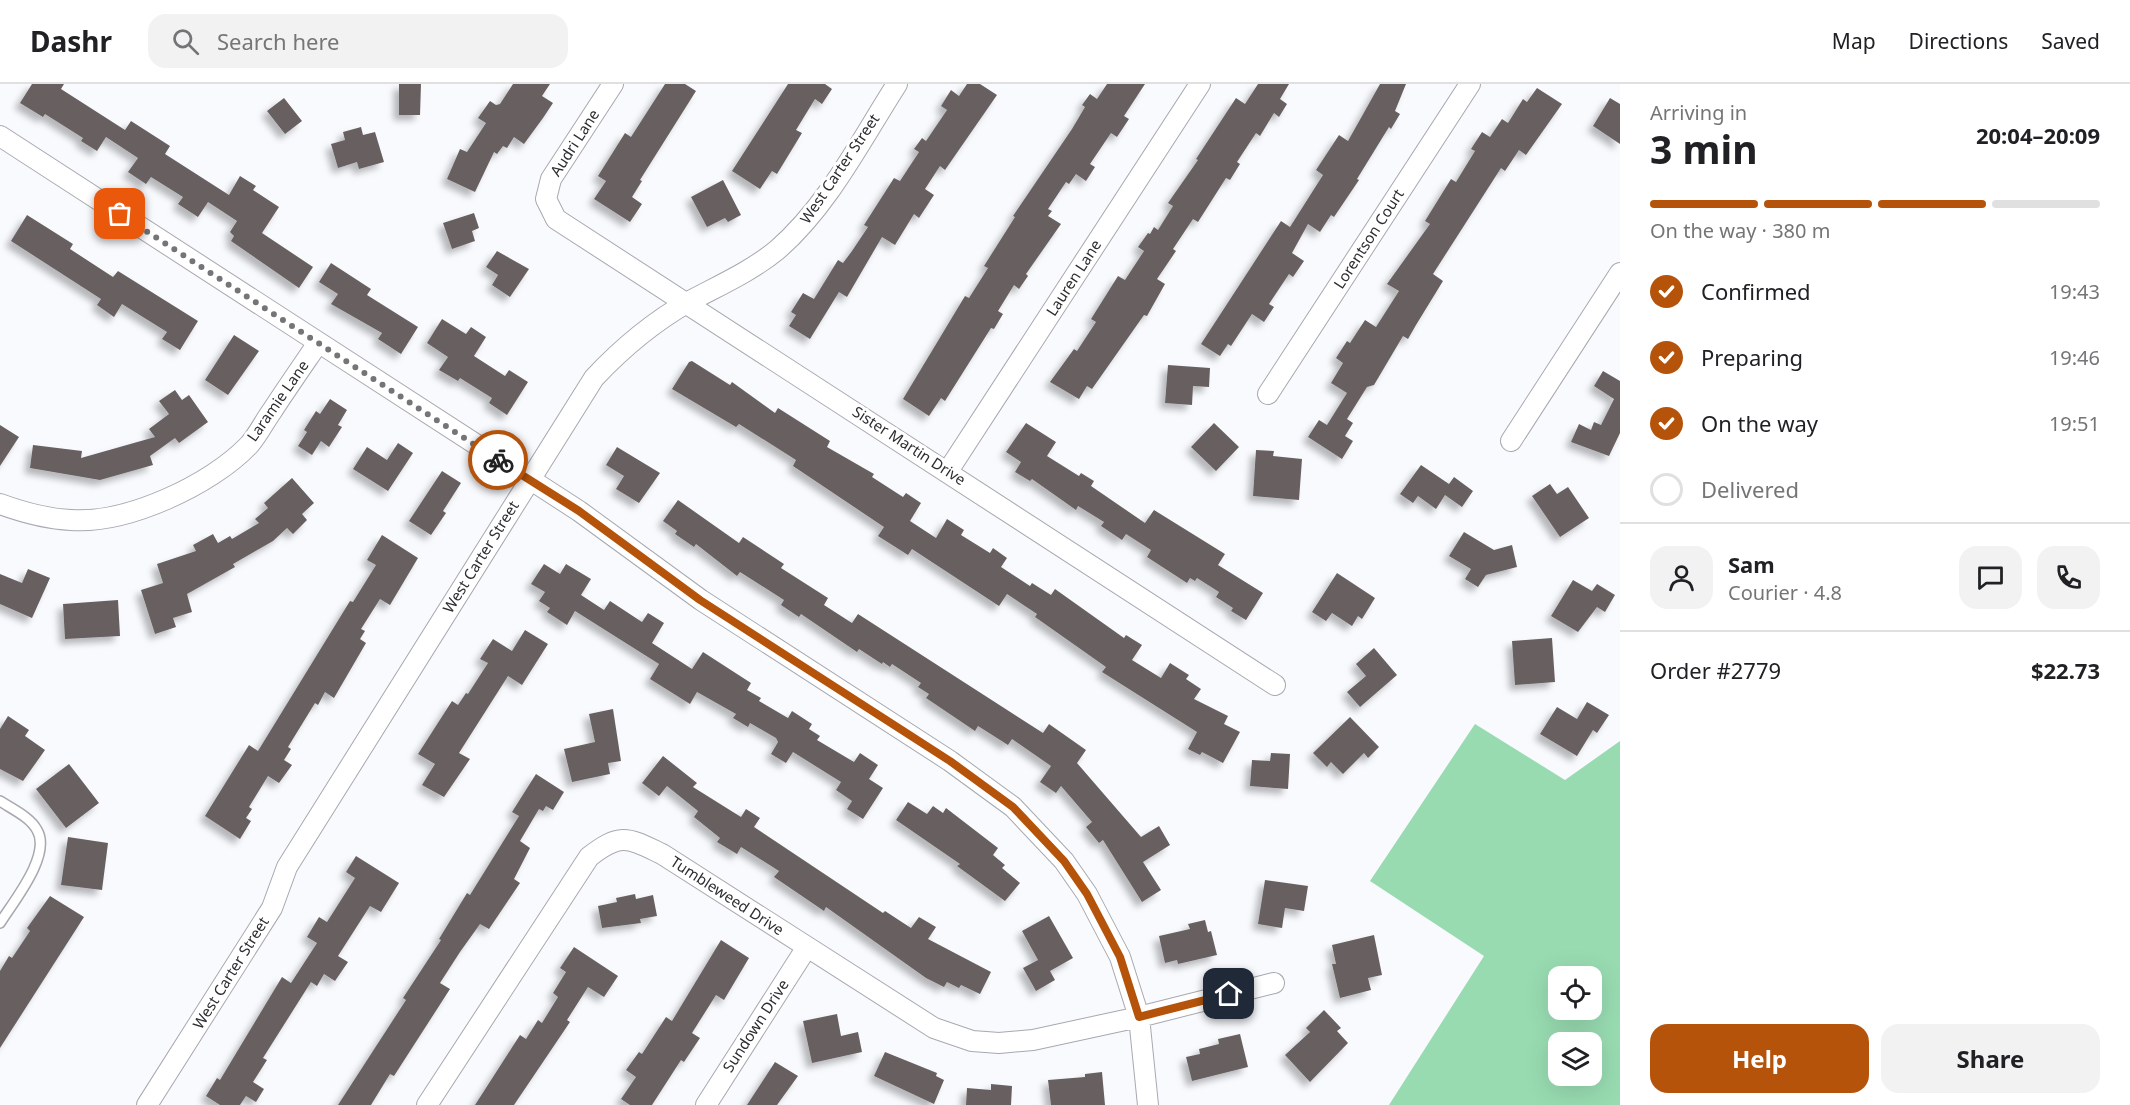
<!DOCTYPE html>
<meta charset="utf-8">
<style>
:root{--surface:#fff;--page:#f2f2f2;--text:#202124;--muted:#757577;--line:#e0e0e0;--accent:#b45309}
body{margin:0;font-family:"Noto Sans",sans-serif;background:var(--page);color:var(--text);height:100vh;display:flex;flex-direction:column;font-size:22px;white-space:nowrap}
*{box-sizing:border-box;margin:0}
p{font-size:20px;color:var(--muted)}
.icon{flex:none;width:33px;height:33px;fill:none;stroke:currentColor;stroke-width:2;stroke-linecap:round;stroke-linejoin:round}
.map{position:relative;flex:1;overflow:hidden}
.details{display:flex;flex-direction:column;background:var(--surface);width:510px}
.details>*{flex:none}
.controls{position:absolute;left:1548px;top:882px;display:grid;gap:12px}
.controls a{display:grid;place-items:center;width:54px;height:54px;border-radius:12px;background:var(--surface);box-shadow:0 6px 24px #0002;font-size:30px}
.pin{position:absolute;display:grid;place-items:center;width:51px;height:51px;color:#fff;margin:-26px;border-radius:12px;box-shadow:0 3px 9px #0006}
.courier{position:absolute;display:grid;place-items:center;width:60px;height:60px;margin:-30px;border:4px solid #b45309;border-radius:50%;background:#fff;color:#222;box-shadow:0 2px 8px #0007}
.summary em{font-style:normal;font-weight:700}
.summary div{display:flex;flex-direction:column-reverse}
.summary{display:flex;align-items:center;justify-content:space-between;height:102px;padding:0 30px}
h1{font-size:39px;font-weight:700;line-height:45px}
.bar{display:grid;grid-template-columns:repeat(4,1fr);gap:9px 6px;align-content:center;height:72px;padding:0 30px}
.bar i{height:8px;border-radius:4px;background:var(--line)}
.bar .current{background:var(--accent)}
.bar p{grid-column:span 4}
.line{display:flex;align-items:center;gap:15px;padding:0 30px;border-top:2px solid var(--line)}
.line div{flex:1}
.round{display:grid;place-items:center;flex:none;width:63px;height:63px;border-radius:18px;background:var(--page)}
ol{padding:0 30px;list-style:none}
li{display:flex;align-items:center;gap:18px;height:66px}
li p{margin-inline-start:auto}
li .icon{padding:6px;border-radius:50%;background:var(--accent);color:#fff;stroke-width:4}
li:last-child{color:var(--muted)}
li i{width:33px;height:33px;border:3px solid var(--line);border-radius:50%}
.action{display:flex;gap:12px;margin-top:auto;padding:12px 30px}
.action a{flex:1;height:69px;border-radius:18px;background:var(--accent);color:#fff;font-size:24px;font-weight:700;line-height:69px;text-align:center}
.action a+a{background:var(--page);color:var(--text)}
header{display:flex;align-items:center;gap:36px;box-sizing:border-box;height:84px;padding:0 30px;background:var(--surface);border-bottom:2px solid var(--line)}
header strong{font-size:28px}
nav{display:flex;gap:33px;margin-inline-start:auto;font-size:21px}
.search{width:420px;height:54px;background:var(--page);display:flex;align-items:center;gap:15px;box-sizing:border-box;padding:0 21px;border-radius:18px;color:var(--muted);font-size:22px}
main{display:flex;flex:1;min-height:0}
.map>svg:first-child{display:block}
</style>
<header>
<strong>Dashr</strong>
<div class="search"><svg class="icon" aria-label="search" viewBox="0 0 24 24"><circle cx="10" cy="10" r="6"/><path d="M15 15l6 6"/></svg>Search here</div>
<nav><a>Map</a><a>Directions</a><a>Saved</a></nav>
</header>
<main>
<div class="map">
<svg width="1620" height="1021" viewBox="0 0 1620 1021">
<defs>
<filter id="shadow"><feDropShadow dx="-5.5" dy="5.5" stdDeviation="3" flood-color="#0004"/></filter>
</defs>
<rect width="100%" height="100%" fill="#f9fafe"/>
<path fill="#98dbb1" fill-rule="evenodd" d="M1475,640L1565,696L1620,657V1021H1389L1484,872L1370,797ZM1558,892H1592V926H1558ZM1558,958H1592V992H1558Z"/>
<path fill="#686160" filter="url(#shadow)" d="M32,0H64L61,5L125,46L131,37L170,62L165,70L229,111L240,92L256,102L253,106L279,123L262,149L313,183L299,204L231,157L234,152L230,148L237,137L208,118L198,133L178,120L183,113L151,93L146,100L128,88L138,74L106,53L97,67L81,57L83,54L45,30L43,33L20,19Z
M399,0H421L420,31H399Z
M513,0H550L542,12L553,19L543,34L524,60L514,53L507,64L503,62L497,70L494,68L475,108L447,95L460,65L467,68L486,39L478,34L490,17L496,21L500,20Z
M665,0H685L696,7L640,96L642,97L632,113L642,120L630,138L594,115L606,97L598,92L625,49L631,53Z
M788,0H825L832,5L822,20L815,15L796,46L802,49L777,90L772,87L760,105L732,87Z
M967,0H980L997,11L945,86L940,82L925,105L934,111L919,134L914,130L895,161L882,153L847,213L839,208L810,255L789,242L796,231L791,228L803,209L814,215L838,176L843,179L852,167L868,143L864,141L894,94L900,97L919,68L914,65L922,54L926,57L947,26L941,22L951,6L959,12Z
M1107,0H1145L1124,32L1129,35L1117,53L1111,49L1090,80L1095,83L1086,97L1076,90L1069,100L1066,98L1048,125L1052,127L1048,132L1061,140L1026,190L1028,192L1019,205L1014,201L998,227L1003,230L994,245L991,244L945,317L941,314L929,332L903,315L965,212L969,214L988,184L984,182L1015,133L1013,132L1072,45L1085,23L1082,21L1090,10L1097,15Z
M1258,0H1289L1280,15L1287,20L1279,33L1274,29L1260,52L1256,49L1237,78L1240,80L1230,96L1226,94L1198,138L1193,135L1173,165L1176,167L1157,195L1165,200L1147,232L1144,231L1092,305L1087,302L1079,315L1050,298L1074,265L1077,267L1096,238L1091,235L1118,192L1125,196L1144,167L1138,163L1148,149L1150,150L1154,143L1158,146L1173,122L1168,119L1198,76L1196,75L1236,14L1245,20Z
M1380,0H1406L1395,27L1400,30L1391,45L1389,43L1357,95L1359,96L1334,133L1331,131L1320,148L1308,140L1292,169L1304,177L1293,193L1289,190L1269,220L1274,223L1264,238L1252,230L1231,262L1228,260L1220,272L1201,260L1281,137L1290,143L1323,91L1316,86L1339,51L1348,57Z
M1537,4L1562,20L1526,71L1519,66L1505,87L1501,84L1433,190L1443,197L1416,241L1408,255L1403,252L1374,301L1367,303L1347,335L1353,339L1345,352L1353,357L1342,375L1308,353L1319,336L1327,341L1347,309L1331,299L1343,279L1336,274L1347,257L1350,259L1365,236L1376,243L1399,207L1387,200L1430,140L1425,137L1451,95L1456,98L1475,67L1471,65L1482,48L1490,53L1502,35L1508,39L1523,15L1527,18Z
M284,14L302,37L285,50L267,27Z
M1610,14L1620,20V60L1593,42Z
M361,43L363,51L375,48L384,78L359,85L357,78L338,84L331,60L345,56L343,48Z
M723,96L741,131L728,138L725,134L707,143L691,113Z
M474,129L479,144L472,147L475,157L452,165L443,139Z
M27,131L73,160L70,165L113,193L118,187L198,237L180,266L162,255L167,248L122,220L114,233L97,221L101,215L11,157Z
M497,167L529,185L510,213L492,201L498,191L486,183Z
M331,179L371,205L367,211L418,243L401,270L378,255L382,249L331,220L338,210L319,198Z
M442,235L466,250L471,243L486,253L474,272L505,292L509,286L528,298L507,331L489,319L492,314L460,294L458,297L439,286L448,273L427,259Z
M234,251L259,267L228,311L205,296Z
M692,277L730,301L732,298L775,329L778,324L830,357L827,363L874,390L872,393L903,413L906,409L921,419L910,437L936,454L947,435L964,446L961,451L990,469L993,464L1007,474L1001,483L1030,502L1032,499L1051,511L1055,505L1124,554L1126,551L1142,561L1132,576L1161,594L1170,579L1189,591L1186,595L1201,605L1194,615L1228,632L1224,640L1240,648L1223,679L1202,668L1200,671L1188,665L1197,648L1102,588L1106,583L1035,533L1037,530L1007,510L999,522L912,465L908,471L878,452L884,443L793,382L796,376L739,340L736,343L672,305L689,278Z
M1168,281L1210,284L1209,303L1193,302L1192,321L1165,319Z
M1603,287L1620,297V349L1609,372L1571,358L1579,340L1591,346L1594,338L1601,341L1614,315L1594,302Z
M175,306L182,316L189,311L208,338L179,359L175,354L150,372L153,381L100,396L30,384L33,361L82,367L81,374L155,353L149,345L169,330L159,317Z
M330,315L347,326L338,341L342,343L329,363L321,357L312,371L298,362L307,348L304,346L316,327L320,330Z
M1026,339L1056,358L1047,372L1079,392L1081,389L1094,397L1091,402L1145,439L1154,426L1225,470L1218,481L1263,509L1246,536L1231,527L1233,524L1216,513L1219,508L1197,494L1195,497L1190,494L1187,499L1147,473L1151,466L1126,450L1122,456L1101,442L1104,438L1078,422L1076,426L1032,395L1030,397L1015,388L1021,378L1006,368Z
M1214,339L1239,363L1216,387L1191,363Z
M0,341L19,353L0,382Z
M398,359L413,369L388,407L353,385L367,363L387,376Z
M617,363L660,389L639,419L616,405L624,392L606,381Z
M1256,366L1274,367L1273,372L1302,375L1299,416L1253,412Z
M1421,381L1449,400L1454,393L1473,407L1462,423L1445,411L1436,425L1418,412L1413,419L1400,410Z
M442,387L461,399L443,427L446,429L431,451L409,437Z
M292,394L314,419L302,430L307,436L293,450L287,444L273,457L233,480L235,483L187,510L192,528L173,534L176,543L155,550L141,506L163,499L157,480L196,467L193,461L213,450L218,459L230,452L232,455L259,439L255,435L268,424L264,419Z
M1550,400L1557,410L1568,403L1589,434L1560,453L1532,412Z
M678,416L739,459L743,453L784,480L781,484L828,514L824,521L852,539L858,530L1043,649L1049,640L1086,666L1077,679L1141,753L1159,742L1170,761L1143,778L1161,806L1142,818L1103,756L1099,759L1086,743L1092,738L1061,702L1056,709L1040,698L1051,682L1012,655L1008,661L978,642L975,647L926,614L929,610L918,603L921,599L892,580L890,583L883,578L882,580L859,565L857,568L801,530L799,533L781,521L784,516L740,488L737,492L696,460L694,463L675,450L677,447L663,437Z
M1464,448L1494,466L1512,461L1517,483L1486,491L1478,503L1465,495L1471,485L1449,472Z
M382,451L418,474L390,521L380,515L361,545L365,547L360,555L366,559L334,614L325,608L318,621L315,619L288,663L291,665L284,676L292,681L279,699L268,692L249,723L252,725L246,734L251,737L240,755L205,732L249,661L258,667L350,517L353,518L376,481L367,476Z
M544,480L560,490L566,480L591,495L581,511L604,526L610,517L642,538L648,529L664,539L652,559L692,585L703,568L751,599L747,606L761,614L759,617L788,634L792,627L812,640L809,645L820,652L817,656L854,678L860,669L878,681L869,695L883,704L863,735L847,725L852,717L836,706L841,698L793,668L786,679L771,670L778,658L776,654L750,639L748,643L733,634L736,630L697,608L690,620L650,595L659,580L575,527L567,541L547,528L550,524L539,517L545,508L531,500Z
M28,485L50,494L32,534L0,520V490L22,499Z
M1337,489L1375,514L1362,535L1358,532L1352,542L1332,529L1326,537L1312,528Z
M1573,496L1592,507L1597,500L1615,511L1605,528L1597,523L1578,548L1551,532Z
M118,516L120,552L65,555L63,520Z
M525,546L548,560L522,601L508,592L459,669L470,675L444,713L422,701L435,680L418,670L452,617L458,621L466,609L468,610L488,579L480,575L493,555L512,567Z
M1552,554L1555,598L1515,601L1512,557Z
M1374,564L1397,591L1360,623L1347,608L1366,592L1356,580Z
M1587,618L1609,631L1597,649L1593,646L1577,672L1540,650L1557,623L1577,635Z
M613,625L621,677L608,679L610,690L572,698L564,665L595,658L589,630Z
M8,632L29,646L25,652L45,666L23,697L0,685V645Z
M1350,633L1379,663L1368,674L1364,669L1343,690L1331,678L1327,683L1313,669Z
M1271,669L1290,670L1288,705L1250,702L1252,676L1270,677Z
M663,672L697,699L693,703L741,733L746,725L760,734L754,743L883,829L885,827L911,844L919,833L936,843L928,855L991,888L980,910L961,901L959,904L947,898L944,903L926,894L826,823L824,827L774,793L779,787L741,763L737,770L717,758L720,754L694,733L698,727L667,702L659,712L642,699Z
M69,680L99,719L66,744L36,705Z
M536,690L564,708L553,726L546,722L543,727L539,725L520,757L530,764L514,795L520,799L489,845L480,840L460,868L440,899L450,905L394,992L390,990L371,1021H338L406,916L403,914L441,856L439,855L467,809L470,811L519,732L512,728Z
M908,718L927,730L933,722L943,729L946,724L998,764L993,771L1005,781L1002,784L1020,799L1005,817L957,782L960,780L896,736Z
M68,753L108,759L102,806L61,801Z
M356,772L399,799L381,828L370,822L338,872L348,878L335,897L324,890L317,902L311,898L263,974L267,976L253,998L264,1005L256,1018L246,1012L240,1021H220L206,1012L217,994L220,996L282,893L291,899L317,859L307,853L319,833L327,838L355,794L346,788Z
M1265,796L1308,802L1304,827L1285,824L1282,844L1258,840Z
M635,810L636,815L653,811L657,832L640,835L641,839L602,844L598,822L617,818L616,814Z
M50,812L84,833L0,964V887L9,872L12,874L30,847L27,844Z
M1049,832L1073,874L1050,887L1055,896L1036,907L1023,884L1038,876L1022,847Z
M1205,836L1208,848L1211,847L1217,871L1178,880L1177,876L1165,879L1159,852L1190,845L1188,840Z
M1374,851L1382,891L1368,894L1371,906L1340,914L1332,880H1336L1332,861Z
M721,856L749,874L724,916L716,911L692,949L700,954L684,978L681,976L652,1021H630L621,1015L636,993L626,986L639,968L642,970L666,933L672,937Z
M574,863L618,892L604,913L588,903L567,936L570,938L514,1021H475L520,951L526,955L538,936L542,939L558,913L553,909L566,888L560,884Z
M1324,926L1341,944L1337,947L1348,959L1310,998L1285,971L1310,948L1306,944Z
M837,930L841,952L858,948L862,968L812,979L803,937Z
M1240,950L1248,983L1192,997L1186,973L1200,970L1199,965L1219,960L1218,955Z
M885,968L937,989L936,992L944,996L934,1020L874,992Z
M775,978L798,992L777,1021H747Z
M1102,988L1105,1021H1051L1048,996L1085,993V990Z
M991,1000L1012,1002L1011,1021H966L967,1004L991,1006Z"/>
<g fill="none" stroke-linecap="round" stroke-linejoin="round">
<defs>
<path id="lane" d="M0,717C12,725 30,733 37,746C52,771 13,818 0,839"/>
<path id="street" d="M613,0L551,95L546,115L556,135L1275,601
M0,52L579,427L701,516L950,677L1013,723L1064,777L1087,810L1120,873L1139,933L1148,1021
M1268,310L1470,0
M1511,357L1620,189
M948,387L1200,0
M0,420C22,428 48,435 71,436C127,440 211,401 249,361C258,351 264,338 272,327C287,304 303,281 318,259
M147,1021L272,824L287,783L594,294C623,263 653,238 690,217C720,201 750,188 777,166C828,122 861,56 897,0
M427,1021L589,773C621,748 628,754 662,770L934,944L972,957L999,959L1033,956L1139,933L1274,899
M706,1021L807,863"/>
</defs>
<use href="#lane" stroke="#a7a9b0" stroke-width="12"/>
<use href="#street" stroke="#a7a9b0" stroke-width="22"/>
<use href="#lane" stroke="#fff" stroke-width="9"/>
<use href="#street" stroke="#fff" stroke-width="20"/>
</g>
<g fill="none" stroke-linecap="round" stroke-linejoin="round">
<path stroke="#747577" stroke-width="6" stroke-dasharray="0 10.8" d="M120,130L498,376"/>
<path stroke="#b45309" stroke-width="8" d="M498,376L579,427L700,516L950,677L1013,723L1064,777L1087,810L1120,873L1139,933L1229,910"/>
</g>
<g text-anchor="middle" stroke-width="6" stroke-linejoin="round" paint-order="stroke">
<g font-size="15" fill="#2c2d2f" stroke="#fff">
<text transform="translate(575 59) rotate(-57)" y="5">Audri Lane</text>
<text transform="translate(840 85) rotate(-56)" y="5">West Carter Street</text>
<text transform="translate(1369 155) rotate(-57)" y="5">Lorentson Court</text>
<text transform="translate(1074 194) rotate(-57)" y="5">Lauren Lane</text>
<text transform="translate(278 317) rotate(-55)" y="5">Laramie Lane</text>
<text transform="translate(909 362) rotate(33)" y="5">Sister Martin Drive</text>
<text transform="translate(481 473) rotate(-58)" y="5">West Carter Street</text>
<text transform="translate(727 812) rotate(33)" y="5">Tumbleweed Drive</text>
<text transform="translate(231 889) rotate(-58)" y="5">West Carter Street</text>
<text transform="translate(756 942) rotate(-57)" y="5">Sundown Drive</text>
</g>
</g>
</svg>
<div class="controls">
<a><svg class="icon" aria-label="locate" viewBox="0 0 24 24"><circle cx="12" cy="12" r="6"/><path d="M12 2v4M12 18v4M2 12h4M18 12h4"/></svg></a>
<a><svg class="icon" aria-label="layers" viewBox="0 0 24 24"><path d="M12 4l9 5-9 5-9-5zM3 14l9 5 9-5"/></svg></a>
</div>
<div class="pin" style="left:120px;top:130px;background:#ea580c"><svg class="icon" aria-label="bag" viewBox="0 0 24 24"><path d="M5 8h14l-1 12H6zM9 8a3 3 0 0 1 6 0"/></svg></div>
<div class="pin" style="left:1229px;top:910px;background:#1f2937"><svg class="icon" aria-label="home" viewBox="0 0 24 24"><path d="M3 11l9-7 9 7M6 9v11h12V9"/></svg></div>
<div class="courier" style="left:498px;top:376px"><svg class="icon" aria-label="bike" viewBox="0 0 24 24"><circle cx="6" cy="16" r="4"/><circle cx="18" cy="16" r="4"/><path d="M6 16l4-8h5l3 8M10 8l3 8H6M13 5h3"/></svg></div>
</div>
<section class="details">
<div class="summary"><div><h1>3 min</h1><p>Arriving in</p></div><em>20:04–20:09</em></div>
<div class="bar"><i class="current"></i><i class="current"></i><i class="current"></i><i></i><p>On the way · 380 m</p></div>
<ol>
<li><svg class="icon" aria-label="check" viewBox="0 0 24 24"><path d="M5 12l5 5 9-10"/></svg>Confirmed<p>19:43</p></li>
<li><svg class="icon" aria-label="check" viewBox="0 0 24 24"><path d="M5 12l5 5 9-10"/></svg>Preparing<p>19:46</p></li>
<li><svg class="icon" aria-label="check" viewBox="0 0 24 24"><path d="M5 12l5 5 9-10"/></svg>On the way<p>19:51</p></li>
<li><i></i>Delivered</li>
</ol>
<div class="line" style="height:108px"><a class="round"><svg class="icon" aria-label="person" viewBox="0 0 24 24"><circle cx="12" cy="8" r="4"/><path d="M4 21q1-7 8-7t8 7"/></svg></a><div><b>Sam</b><p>Courier · 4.8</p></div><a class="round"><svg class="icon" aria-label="chat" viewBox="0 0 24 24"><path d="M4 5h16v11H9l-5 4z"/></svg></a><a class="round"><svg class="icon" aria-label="phone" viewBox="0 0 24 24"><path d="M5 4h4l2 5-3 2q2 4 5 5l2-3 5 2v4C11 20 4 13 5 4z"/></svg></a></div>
<div class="line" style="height:78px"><div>Order #2779</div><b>$22.73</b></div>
<div class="action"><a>Help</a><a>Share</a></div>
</section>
</main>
